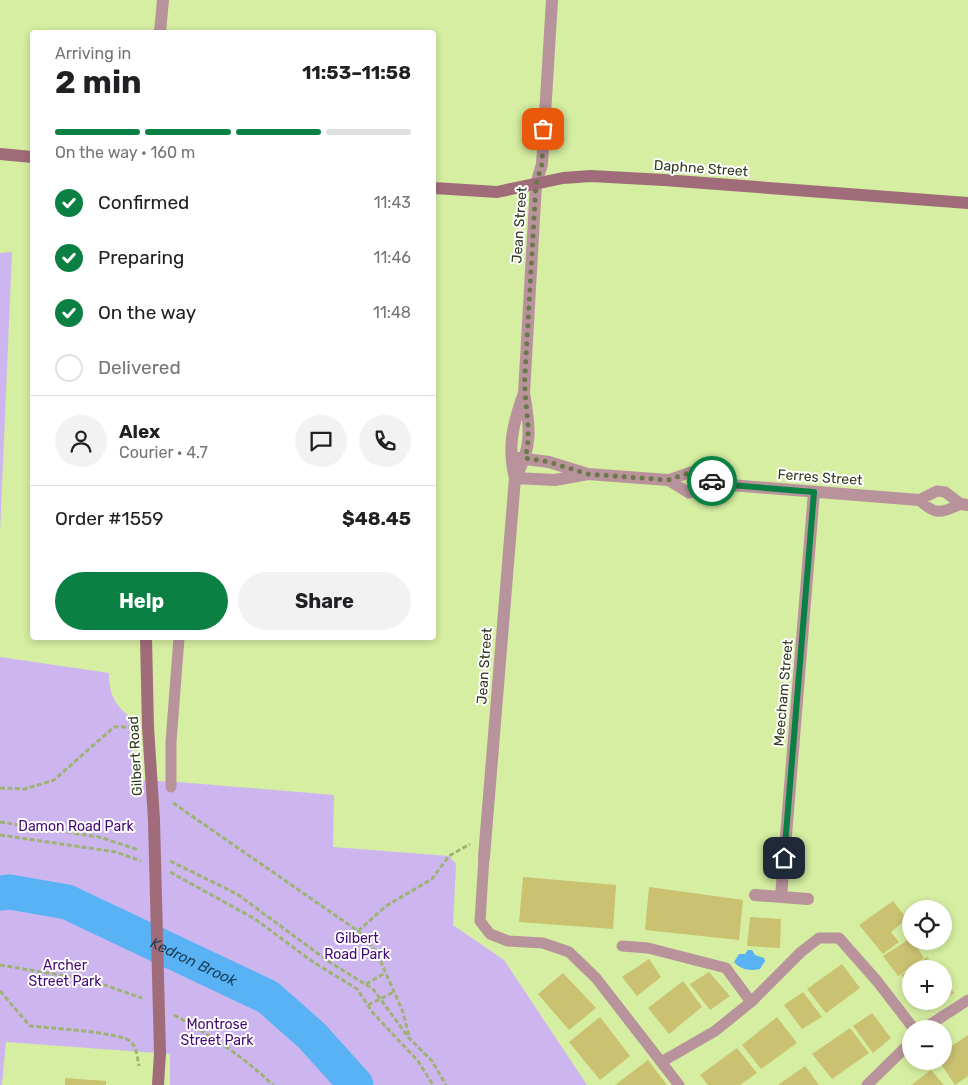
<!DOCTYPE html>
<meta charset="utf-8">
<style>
:root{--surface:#fff;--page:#f2f2f2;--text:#202124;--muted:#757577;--line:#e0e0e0;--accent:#0b8043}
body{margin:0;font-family:Rubik,sans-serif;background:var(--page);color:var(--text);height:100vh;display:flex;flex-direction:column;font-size:19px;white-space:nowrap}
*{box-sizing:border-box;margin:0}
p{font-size:16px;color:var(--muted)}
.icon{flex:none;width:28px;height:28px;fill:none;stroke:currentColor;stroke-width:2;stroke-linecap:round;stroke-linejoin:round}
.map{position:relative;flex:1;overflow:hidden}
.sheet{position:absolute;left:30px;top:30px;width:406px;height:610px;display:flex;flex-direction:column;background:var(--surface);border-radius:5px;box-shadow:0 2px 8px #0003}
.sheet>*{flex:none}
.fabs{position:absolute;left:902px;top:900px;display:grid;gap:10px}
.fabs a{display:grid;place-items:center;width:50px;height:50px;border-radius:50%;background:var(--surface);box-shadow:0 2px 8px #0003;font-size:25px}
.pin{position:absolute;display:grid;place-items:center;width:42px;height:42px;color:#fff;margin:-21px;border-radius:10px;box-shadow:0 2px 8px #0006}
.courier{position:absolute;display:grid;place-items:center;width:50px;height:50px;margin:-25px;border:4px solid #0b8043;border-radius:50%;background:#fff;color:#222;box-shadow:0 1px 6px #0007}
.headline em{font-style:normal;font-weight:700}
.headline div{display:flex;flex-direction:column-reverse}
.headline{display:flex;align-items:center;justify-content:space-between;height:85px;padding:0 25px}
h1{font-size:32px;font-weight:700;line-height:38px}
.bar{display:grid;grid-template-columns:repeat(4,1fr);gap:8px 5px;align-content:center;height:60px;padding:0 25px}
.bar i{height:6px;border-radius:4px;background:var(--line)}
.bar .selected{background:var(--accent)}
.bar p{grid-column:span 4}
.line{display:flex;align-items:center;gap:12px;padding:0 25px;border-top:1px solid var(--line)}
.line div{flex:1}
.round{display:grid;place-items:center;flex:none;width:52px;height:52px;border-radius:26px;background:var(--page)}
ol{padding:0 25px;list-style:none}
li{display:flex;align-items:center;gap:15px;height:55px}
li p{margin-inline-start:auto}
li .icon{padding:5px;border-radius:50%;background:var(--accent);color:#fff;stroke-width:4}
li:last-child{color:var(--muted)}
li i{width:28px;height:28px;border:2px solid var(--line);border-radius:50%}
.action{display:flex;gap:10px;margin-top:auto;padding:10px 25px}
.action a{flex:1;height:58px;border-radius:30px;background:var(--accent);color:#fff;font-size:20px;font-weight:700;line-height:58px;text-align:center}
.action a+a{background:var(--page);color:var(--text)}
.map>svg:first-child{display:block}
</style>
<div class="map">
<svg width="968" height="1085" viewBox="0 0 968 1085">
<rect width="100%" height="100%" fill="#d5eea1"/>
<path fill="#cdb6ef" d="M12,252L0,533V253Z
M0,657L109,673C109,693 114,704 130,717L137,780L178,782L334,795L333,847L449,856L456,864L453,925L504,960L587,1085H170V1054L6,1042L2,1085H0Z"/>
<path fill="#58b2f4" d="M748,950H752L755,955L764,958L765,961L760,969C750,971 741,970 734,962L739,954H745Z"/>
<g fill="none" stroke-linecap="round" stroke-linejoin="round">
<path stroke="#58b2f4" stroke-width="35" id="s1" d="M0,893L10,892L67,902L268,997L312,1036L356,1085"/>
</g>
<path fill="#cac171" d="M523,877L616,885L613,929L519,922Z
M649,887L743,900L739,940L645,930Z
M893,901L907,919L891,932L899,942L883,954L859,925Z
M750,917L781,919L780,948L747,946Z
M911,938L924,958L898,976L883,956Z
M927,957L936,969H911V989L901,975Z
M649,959L661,977L637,996L622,977Z
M842,964L860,988L826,1013L807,989Z
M709,972L730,996L710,1010L690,984Z
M563,973L596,1008L569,1030L538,994Z
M944,979L954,993L944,1000Z
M683,981L702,1007L669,1034L648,1008Z
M803,992L822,1017L802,1029L784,1005Z
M920,1001H942L928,1011Z
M872,1013L891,1038L873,1053L853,1026Z
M600,1017L630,1056L600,1080L569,1042Z
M777,1017L797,1043L761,1069L742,1045Z
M850,1028L869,1053L832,1079L812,1054Z
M968,1035V1076L955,1085L939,1061H944V1051Z
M737,1048L757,1073L740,1085H708L700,1075Z
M648,1060L667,1085H615Z
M805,1066L819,1085H778Z
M931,1070L944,1085H911Z
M65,1078L106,1081V1085H65Z"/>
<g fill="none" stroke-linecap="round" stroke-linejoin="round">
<path stroke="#9eb274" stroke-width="3" stroke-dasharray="5 2.5" stroke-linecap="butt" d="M0,788L25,789L54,780L114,727H132
M173,803L358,931L376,951L403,1012L409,1036
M0,822L99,837L139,850
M0,835L116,852L141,861
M170,861L237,894L328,961L373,989L409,1038L432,1061L446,1085
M170,872L255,919L313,962L357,989L373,1013L418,1061L433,1085
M358,931L386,906L432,879L449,856L470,844
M0,965L90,980L142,998
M366,984L385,973
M0,991L30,1026C49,1028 118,1032 130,1041C137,1047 137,1057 139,1066
M368,1005L394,992
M174,1015C210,1035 244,1057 273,1085"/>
<path stroke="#b8939b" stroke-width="11" d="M668,480L689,493L718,484
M668,480L691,472L718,484
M937,491L945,492L961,504C940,513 937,516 919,500Z
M171,787V742L179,638
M484,857L480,921L490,934L508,941L543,943L569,952L596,978L679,1085
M622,946L648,948L726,968L751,1002
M923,1029L968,1000
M663,1061L715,1031L751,1002L801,952L819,938H839L877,981L914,1029
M867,1085L911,1042"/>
<path stroke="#b8939b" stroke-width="12" d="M160,32L163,0
M518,458L549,462L588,474L668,480
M515,478C533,447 530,426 524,393L536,184L542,164L552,0
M515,478L555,480L588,474
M718,484L919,500
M961,504L968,505
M484,857L515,478C507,447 513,423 524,393
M755,895L808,899
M781,897L814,492"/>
<path stroke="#a16c79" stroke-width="12" d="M0,154L32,157
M434,188L497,192L563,178L591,176L664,180L968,203
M146,638L148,727L154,820
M158,1085L160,1053"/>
<path stroke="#a16c79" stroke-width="12" d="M154,820L160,1053"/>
</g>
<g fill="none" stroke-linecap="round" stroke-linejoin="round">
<path stroke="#6a794a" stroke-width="5" stroke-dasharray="0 9" d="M543,129L542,164L536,184L525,374C523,403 533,430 525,458L549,462L588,474L668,480L691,472L712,481"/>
<path stroke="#0b8043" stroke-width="6" d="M712,481L718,484L814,492L784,858"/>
</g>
<g text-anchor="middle" stroke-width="4" stroke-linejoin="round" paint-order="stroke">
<g font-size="14" fill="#313a1b" stroke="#fff">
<text transform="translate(701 168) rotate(4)" y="5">Daphne Street</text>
<text transform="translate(519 225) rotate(-86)" y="5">Jean Street</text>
<text transform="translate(820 477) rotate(4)" y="5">Ferres Street</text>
<text transform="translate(484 666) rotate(-86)" y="5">Jean Street</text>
<text transform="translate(783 693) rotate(-85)" y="5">Meecham Street</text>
<text transform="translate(135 756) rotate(-93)" y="5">Gilbert Road</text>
</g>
<g font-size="14" fill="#450974" stroke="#fff">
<text x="76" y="831">Damon Road Park</text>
<text x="357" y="943">Gilbert<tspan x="357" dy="16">Road Park</tspan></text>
<text x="65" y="970">Archer<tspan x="65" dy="16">Street Park</tspan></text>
<text x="217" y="1029">Montrose<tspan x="217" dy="16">Street Park</tspan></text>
</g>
<g font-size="15" font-style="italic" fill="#173d57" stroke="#fff">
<text dy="5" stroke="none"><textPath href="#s1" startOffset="208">Kedron Brook</textPath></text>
</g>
</g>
</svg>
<div class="fabs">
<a><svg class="icon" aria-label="locate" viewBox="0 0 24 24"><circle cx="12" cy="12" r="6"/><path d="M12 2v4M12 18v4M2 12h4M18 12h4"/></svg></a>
<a>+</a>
<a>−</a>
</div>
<div class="pin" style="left:543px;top:129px;background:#ea580c"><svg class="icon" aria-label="bag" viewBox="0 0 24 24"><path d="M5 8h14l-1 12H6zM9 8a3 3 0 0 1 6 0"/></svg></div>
<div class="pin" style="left:784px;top:858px;background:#1f2937"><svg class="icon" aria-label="home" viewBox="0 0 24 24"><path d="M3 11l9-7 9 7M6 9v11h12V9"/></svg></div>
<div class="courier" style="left:712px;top:481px"><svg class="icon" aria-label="car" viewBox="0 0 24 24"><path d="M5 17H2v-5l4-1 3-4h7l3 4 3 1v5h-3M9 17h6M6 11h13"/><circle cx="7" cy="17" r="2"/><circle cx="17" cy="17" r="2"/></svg></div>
<section class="sheet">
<div class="headline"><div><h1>2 min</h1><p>Arriving in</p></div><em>11:53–11:58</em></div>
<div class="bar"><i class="selected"></i><i class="selected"></i><i class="selected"></i><i></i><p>On the way · 160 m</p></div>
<ol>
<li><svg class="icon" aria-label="check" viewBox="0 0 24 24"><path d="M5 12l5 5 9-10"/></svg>Confirmed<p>11:43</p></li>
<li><svg class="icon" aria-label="check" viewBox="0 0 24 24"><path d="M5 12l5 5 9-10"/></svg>Preparing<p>11:46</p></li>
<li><svg class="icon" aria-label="check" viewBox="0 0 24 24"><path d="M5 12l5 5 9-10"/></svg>On the way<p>11:48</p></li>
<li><i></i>Delivered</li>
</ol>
<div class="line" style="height:90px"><a class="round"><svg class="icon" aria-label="person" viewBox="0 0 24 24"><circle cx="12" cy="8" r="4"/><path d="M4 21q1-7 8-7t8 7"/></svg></a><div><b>Alex</b><p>Courier · 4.7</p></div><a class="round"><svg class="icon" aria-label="chat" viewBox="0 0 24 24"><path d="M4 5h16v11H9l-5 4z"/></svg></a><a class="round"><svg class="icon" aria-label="phone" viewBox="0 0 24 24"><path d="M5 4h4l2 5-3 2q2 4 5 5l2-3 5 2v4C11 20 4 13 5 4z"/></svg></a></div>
<div class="line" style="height:65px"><div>Order #1559</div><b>$48.45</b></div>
<div class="action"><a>Help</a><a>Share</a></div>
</section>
</div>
